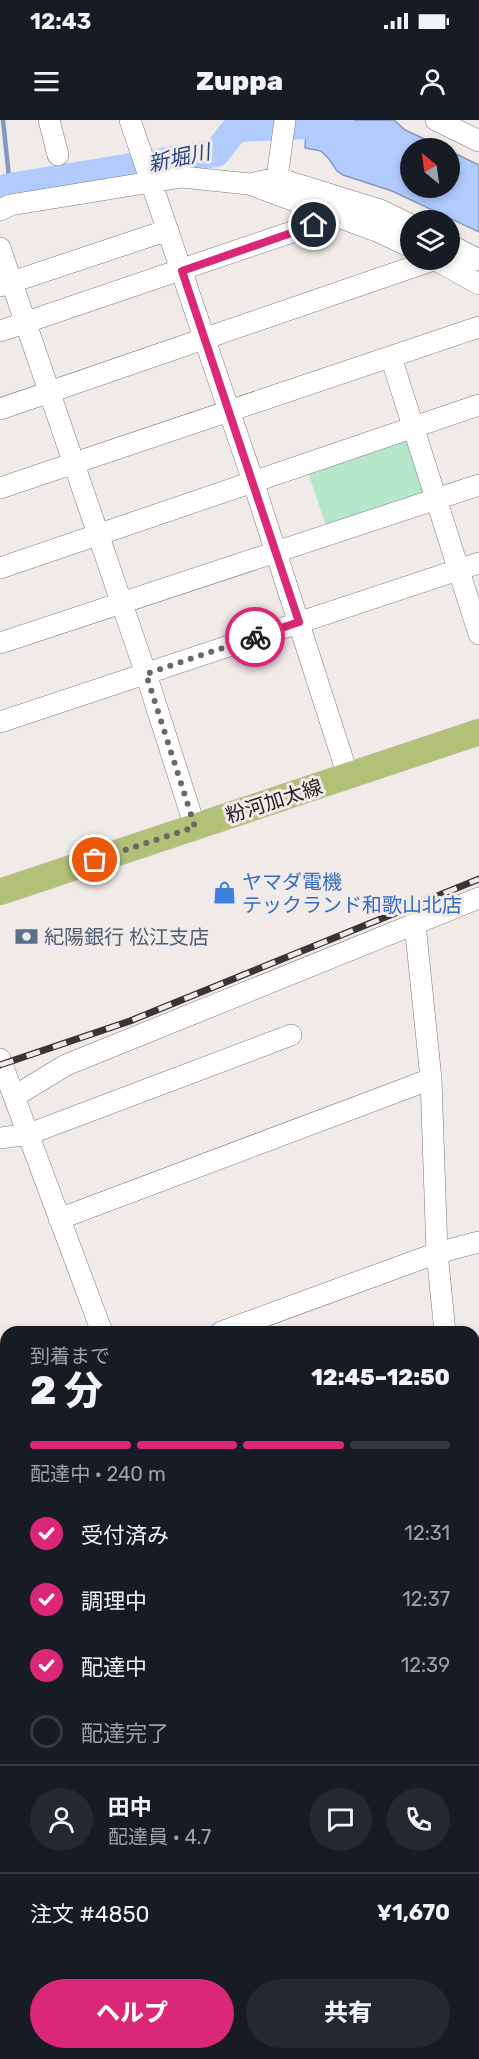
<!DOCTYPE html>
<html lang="ja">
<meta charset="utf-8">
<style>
:root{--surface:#171b24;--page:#242831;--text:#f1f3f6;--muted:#9ea1a6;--line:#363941;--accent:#db2777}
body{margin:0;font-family:Rubik,"Noto Sans JP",sans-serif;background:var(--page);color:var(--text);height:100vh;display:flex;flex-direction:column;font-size:22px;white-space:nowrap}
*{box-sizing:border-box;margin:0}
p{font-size:20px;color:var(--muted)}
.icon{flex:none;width:33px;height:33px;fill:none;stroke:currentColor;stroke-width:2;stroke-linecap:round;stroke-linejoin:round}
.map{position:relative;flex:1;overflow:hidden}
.sheet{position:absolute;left:0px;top:1206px;width:480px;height:734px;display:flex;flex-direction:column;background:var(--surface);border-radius:18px 18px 0 0;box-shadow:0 3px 9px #0003}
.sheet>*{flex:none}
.needle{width:39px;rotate:331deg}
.fabs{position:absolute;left:400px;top:18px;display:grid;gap:12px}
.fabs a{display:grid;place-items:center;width:60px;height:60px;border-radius:50%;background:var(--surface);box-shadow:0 3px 9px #0003;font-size:30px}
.pin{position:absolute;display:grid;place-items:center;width:51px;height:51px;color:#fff;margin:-26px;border:3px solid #fff;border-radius:50%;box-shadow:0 2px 6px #0007}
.courier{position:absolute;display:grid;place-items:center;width:60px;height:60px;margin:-30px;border:4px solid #db2777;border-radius:50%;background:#fff;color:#222;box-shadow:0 2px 8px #0007}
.headline em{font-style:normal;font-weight:800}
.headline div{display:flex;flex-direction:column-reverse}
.headline{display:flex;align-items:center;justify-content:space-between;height:102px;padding:0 30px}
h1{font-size:39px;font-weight:800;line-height:45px}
.bar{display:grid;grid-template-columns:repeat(4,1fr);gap:9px 6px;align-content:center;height:72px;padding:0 30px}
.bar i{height:8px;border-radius:4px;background:var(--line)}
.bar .current{background:var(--accent)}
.bar p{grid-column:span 4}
.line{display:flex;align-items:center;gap:15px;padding:0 30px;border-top:2px solid var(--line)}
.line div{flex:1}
.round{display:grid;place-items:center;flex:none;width:63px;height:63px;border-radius:32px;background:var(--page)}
ol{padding:0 30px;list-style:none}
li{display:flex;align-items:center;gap:18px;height:66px}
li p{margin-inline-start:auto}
li .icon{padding:6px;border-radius:50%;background:var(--accent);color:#fff;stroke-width:4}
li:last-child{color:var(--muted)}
li i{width:33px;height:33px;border:3px solid var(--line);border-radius:50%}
.primary-button{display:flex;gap:12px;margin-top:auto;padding:12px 30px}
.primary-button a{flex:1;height:69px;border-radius:36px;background:var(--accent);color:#fff;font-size:24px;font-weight:800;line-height:69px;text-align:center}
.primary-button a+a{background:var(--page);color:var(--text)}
.status{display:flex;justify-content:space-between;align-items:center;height:42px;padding:0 30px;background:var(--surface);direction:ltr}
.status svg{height:16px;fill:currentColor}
header{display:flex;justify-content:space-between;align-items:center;height:78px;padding:0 30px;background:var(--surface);font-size:27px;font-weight:800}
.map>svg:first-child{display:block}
</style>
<div class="status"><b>12:43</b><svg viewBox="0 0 49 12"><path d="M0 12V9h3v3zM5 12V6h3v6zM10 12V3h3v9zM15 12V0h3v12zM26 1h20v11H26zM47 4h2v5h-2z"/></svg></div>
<header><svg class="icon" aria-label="menu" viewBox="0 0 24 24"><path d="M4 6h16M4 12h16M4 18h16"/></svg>Zuppa<svg class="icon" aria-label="person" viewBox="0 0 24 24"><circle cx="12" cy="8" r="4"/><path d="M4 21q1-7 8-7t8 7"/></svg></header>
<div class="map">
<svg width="479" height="1939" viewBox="0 0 479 1939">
<rect width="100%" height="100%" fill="#f0ebe8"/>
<path fill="#b6e6ca" d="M404,319L409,321L425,370L423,375L326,406L308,352Z"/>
<path fill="#b1cbfe" stroke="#8698bb" stroke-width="1.5" d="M307,0H394L405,10L444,28H411V68H450V31L479,45V112L392,71L343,55L337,51L329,39L321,31L305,28Z"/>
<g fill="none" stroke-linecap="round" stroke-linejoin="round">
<path stroke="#8698bb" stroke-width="4.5" d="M3,0L10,67"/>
<path stroke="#b1cbfe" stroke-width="28" d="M0,70L10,67L216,33L236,8L330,4L411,45"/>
<defs>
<path id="minor" d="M49,0L58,35
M130,0L253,361L348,656
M436,0L479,21
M277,58L285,0
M250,64L277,58L380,90L411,105
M0,90L10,85L182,57L249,64L379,112L411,127
M450,125L479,140
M0,128L146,554L195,707
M436,140L479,164
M0,166L168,110
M0,211L336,97
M391,237L479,514
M0,289L433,140
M0,368L479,207
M0,448L479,285
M0,523L479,365
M0,602L479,443
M415,804L431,959L437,1133L445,1212
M0,939L102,1212
M15,976L66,945L479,778
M0,1018L29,1014L291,915
M59,1099L431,959
M221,1212L437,1133L479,1122
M474,1313L479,1311
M0,1365L6,1366
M474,1548L479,1611
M0,1730L6,1738
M474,1812L479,1811
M424,1934L427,1939"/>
<path id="major" d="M0,772L479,612"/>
</defs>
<use href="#minor" stroke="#7c7875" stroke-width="22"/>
<use href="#major" stroke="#cacac9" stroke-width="27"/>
<use href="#minor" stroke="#fff" stroke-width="21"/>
<use href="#major" stroke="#b2c078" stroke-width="26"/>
<defs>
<path id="rail" d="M0,945L130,901L479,759"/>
</defs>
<use href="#rail" stroke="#383534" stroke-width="7"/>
<use href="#rail" stroke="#f0ebe8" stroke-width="4.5" stroke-dasharray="14" stroke-linecap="butt"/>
</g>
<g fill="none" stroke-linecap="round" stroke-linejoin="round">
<path stroke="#6b6866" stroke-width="6" stroke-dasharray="0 10.8" d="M95,740L195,707L146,554L255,517"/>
<path stroke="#db2777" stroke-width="8" d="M255,517L299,502L182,151L314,105"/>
</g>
<defs>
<symbol id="shop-bare" viewBox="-9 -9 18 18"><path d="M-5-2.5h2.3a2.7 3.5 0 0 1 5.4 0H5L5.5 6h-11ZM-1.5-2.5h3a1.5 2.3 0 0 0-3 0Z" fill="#3f7fe0" stroke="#f0ebe8" stroke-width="2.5" paint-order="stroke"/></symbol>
<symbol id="bank-bare" viewBox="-9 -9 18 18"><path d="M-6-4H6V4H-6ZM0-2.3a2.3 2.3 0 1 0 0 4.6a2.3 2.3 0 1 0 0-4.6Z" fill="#5c6f8a" stroke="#f0ebe8" stroke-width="2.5" paint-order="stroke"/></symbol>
</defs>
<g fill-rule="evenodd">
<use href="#shop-bare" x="208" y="756" width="33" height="33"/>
<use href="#bank-bare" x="10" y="800" width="33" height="33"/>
</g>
<g text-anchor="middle" stroke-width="6" stroke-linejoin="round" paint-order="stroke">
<g font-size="20" fill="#232120" stroke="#f0ebe8">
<text transform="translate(274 681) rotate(-18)" y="7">粉河加太線</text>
</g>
<g font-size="20" fill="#366cbe" stroke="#f0ebe8" text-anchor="start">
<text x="242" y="769">ヤマダ電機<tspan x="242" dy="23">テックランド和歌山北店</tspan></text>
</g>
<g font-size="20" fill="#4e5e75" stroke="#f0ebe8" text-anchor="start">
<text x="44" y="824">紀陽銀行 松江支店</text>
</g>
<g font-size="21" font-style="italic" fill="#2a4682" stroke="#f0ebe8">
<text transform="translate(179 38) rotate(-12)" y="7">新堀川</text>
</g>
</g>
</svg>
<div class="fabs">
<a><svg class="needle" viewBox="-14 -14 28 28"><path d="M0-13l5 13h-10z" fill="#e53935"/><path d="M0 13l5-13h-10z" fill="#9ea1a6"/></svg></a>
<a><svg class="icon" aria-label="layers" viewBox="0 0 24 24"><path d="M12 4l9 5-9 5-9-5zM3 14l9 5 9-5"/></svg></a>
</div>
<div class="pin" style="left:95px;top:740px;background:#ea580c"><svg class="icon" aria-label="bag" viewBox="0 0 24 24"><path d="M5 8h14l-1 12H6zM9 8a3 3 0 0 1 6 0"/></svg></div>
<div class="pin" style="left:314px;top:105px;background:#1f2937"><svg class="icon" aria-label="home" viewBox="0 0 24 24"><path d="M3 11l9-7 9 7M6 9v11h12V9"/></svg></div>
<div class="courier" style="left:255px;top:517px"><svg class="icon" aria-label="bike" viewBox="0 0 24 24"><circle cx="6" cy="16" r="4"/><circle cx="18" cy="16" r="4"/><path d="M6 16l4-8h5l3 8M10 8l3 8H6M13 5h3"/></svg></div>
<section class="sheet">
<div class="headline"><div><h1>2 分</h1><p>到着まで</p></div><em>12:45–12:50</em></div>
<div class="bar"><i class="current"></i><i class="current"></i><i class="current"></i><i></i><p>配達中 · 240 m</p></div>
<ol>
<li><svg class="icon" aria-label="check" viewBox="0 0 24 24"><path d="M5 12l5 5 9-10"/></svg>受付済み<p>12:31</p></li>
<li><svg class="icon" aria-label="check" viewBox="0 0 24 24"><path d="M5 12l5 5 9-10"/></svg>調理中<p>12:37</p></li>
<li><svg class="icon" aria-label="check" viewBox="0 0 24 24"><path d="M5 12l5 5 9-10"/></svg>配達中<p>12:39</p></li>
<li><i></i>配達完了</li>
</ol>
<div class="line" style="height:108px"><a class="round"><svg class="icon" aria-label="person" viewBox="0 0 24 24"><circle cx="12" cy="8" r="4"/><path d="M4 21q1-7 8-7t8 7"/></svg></a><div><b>田中</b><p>配達員 · 4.7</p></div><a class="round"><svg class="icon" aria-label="chat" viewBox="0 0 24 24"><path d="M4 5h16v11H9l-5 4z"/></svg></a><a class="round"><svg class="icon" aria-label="phone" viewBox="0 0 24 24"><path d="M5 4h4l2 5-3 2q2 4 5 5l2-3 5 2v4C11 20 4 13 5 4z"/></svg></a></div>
<div class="line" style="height:78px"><div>注文 #4850</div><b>¥1,670</b></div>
<div class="primary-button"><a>ヘルプ</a><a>共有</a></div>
</section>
</div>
